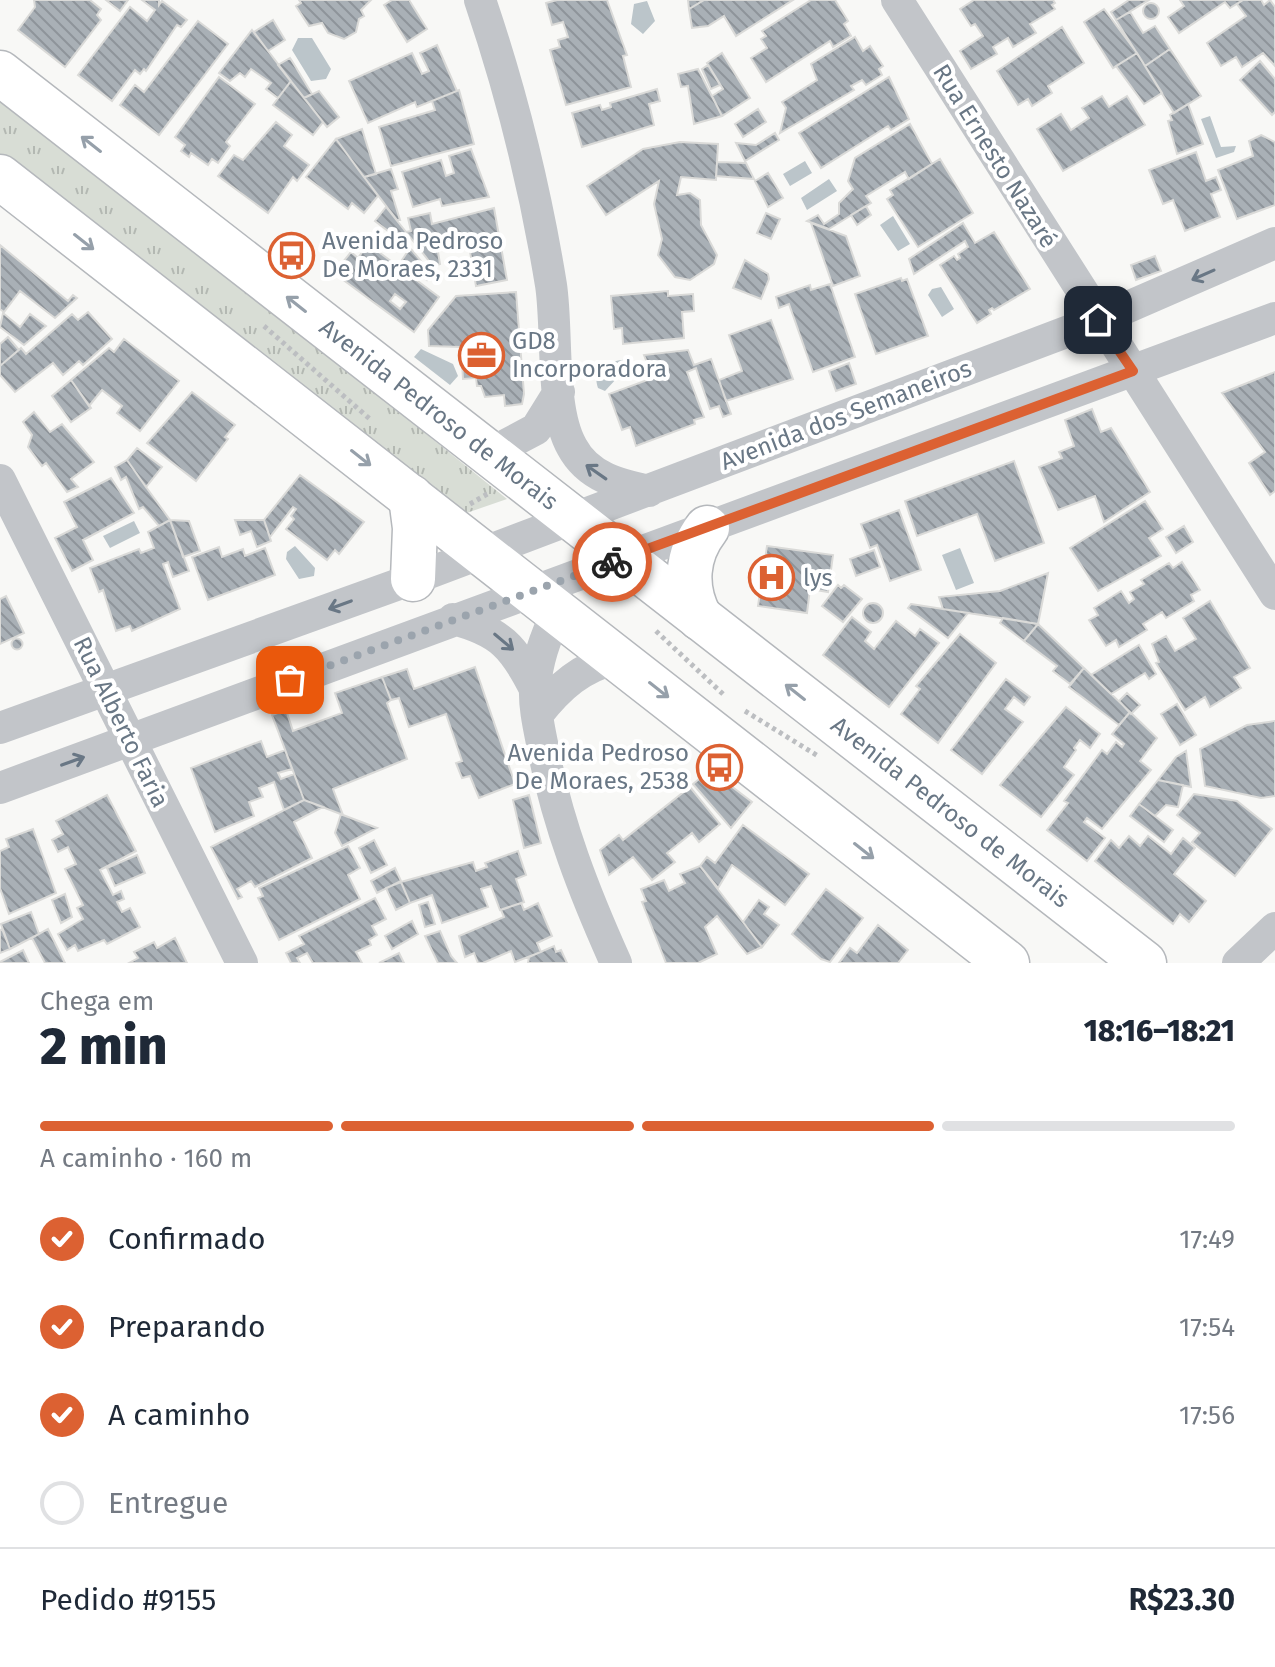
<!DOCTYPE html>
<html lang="pt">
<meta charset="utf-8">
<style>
:root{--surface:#fff;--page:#f6f6f7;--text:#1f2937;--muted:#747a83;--line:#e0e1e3;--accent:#dc6132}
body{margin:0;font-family:"Fira Sans",sans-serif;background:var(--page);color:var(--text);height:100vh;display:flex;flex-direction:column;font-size:30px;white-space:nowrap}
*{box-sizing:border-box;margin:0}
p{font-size:26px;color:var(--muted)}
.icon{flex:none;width:44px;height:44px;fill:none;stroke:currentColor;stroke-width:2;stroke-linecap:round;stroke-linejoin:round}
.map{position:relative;height:963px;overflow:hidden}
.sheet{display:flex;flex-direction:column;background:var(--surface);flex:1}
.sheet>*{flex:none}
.pin{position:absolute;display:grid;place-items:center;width:68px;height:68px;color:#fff;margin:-34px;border-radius:16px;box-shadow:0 4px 12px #0006}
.courier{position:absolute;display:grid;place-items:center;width:80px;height:80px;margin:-40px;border:6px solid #dc6132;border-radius:50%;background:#fff;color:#222;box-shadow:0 2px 10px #0007}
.head em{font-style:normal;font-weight:800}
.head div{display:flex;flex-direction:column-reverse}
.head{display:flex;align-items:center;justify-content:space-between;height:136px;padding:0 40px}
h1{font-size:52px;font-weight:800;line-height:60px}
.bar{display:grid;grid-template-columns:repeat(4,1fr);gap:12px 8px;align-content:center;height:96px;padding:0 40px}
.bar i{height:10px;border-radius:6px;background:var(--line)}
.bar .on{background:var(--accent)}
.bar p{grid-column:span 4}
.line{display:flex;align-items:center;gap:20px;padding:0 40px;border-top:2px solid var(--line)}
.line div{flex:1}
ol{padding:0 40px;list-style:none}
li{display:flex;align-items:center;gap:24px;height:88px}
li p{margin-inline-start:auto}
li .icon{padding:8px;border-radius:50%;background:var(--accent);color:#fff;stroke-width:4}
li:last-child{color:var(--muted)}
li i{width:44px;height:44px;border:4px solid var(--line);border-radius:50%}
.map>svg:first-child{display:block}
</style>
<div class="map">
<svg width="1275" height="963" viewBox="0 0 1275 963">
<defs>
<pattern id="grass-tufts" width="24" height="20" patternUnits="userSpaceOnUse" patternTransform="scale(2)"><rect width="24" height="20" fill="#d8ddd5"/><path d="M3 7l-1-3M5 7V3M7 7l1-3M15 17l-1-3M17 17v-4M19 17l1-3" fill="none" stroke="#b3b8b2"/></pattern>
<pattern id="building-back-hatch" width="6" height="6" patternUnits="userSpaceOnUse" patternTransform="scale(2)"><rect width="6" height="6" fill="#a9b0b6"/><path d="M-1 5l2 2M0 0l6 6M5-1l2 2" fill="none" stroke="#8e949a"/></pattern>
</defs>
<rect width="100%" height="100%" fill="#f8f8f6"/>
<path fill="url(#grass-tufts)" d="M0,91L507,499L455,517L0,162Z"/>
<path fill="#bbc5ca" d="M647,1L655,21L643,34L631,24L634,4Z
M298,38H312L331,69L326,79L311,81L292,50Z
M1210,116L1221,147L1236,146L1234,152L1216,158L1201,119Z
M805,161L812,173L790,186L783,174Z
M829,179L837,191L807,210L801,198Z
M893,216L910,244L898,251L880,225Z
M941,287L954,309L942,317L928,295L932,289Z
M421,349L453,364L458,376L450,385L414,357Z
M630,359L633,371L618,377L605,391L598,388C590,364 612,361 630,359Z
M134,521L140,533L110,548L103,536Z
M295,546L315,568L314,576L299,579L286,559L287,552Z
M960,548L974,583L956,590L942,555Z"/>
<path fill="url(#building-back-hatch)" stroke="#dadad8" stroke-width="2" fill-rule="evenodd" d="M90,0L101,9L97,15L101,20L65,67L18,30L35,7L34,0Z
M106,0H128L120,11Z
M142,0H159V5L162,1L187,20L181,27L177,25L146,71L144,69L140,74L135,70L112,101L78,75L130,7L147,21L155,10Z
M299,0H371L361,10L364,16L359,19L356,32L344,39L328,33L322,23L309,26L296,6L301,3Z
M392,0H409L427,29L407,42L384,5Z
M557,0H607L627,55L623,56L631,87L566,105L550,50L560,47L558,40L568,37L563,22L552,25L546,3Z
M688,0H704L689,9Z
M704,0H793L736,36L724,16L708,26L692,28L689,9Z
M811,0H835L848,21L844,24L851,36L833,47L830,41L766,82L751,58L767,48L761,39L766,36L762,31Z
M974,0H1053L1055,3L1052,5L1055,9L1030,24L1036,33L1013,47L1008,38L993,47L997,54L971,69L960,51L983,36L975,24L971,26L960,9Z
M1129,0H1149L1116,20L1111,12Z
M1180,0H1243L1230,8L1225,2L1179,33L1168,17L1184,6Z
M1243,0H1261L1264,5L1270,0L1275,7V66L1263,53L1242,67L1236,57L1221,66L1207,43L1246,16L1237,4Z
M1143 11a8 8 0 1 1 16 0a8 8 0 1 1-16 0Z
M1104,9L1137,53L1113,68L1084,22Z
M1130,12L1143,33L1155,26L1170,49L1145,66L1116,20Z
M273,20L285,40L268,51L254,32Z
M198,21L228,44L159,135L120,105L135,85L144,92Z
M1062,27L1084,63L1048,86L1052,93L1032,106L1028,99L1018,105L997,71Z
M252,30L291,81L278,98L266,89L271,83L251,69L245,77L240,73L230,81L219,73Z
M855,37L863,51L870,46L883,66L879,69L882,75L866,85L862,80L851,86L854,90L780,133L786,108L782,102L817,80L811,64Z
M437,45L457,91L417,107L415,102L368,123L349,81L412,53L422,74L429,71L420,53Z
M1170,49L1201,96L1174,113L1145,66Z
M722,53L750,98L722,116L712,96L723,89L707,63Z
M1137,53L1162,93L1144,104L1116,66Z
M290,58L292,61L312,94L304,98L278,65Z
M1260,61L1275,79V112L1272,115L1240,80Z
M708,65L720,85L711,89L702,69Z
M698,69L722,116L694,124L688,86L681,87L678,74Z
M219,77L255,104L226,142L230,146L218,163L212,159L208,165L191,153L189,157L181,151L185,145L175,137Z
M889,77L909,119L891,130L888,126L821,168L799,133Z
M291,81L323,122L313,135L273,105Z
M657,89L660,101L649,104L654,125L582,147L572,113L600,105L602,110L611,107L610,103Z
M459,90L474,144L391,166L379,127L435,110L432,101Z
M319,91L339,117L327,127L304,98Z
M1102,96L1109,107L1127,96L1145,125L1063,171L1037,129L1061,114L1071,130L1089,118L1082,108Z
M1188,104L1203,144L1177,154L1168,121L1172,120L1170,115Z
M758,109L766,122L743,137L735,124Z
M276,122L292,135L284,146L309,165L297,181L293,177L268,213L218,176L234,155L243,160Z
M910,124L932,164L909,179L905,172L866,196L871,203L829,229L807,221L818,215L824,224L839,214V203L853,189L848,181L855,158Z
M362,129L376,174L364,177L336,139Z
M775,133L779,140L745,161L736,143L756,145Z
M1261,135L1275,142V205L1237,219L1218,170L1253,156L1249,141Z
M336,139L378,196L364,213L352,203L348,209L306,177Z
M680,142L718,144L716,180L681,177L677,195L690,193L700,200L701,225L717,255L714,264L690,280L675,277L658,255L662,239L654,204L659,181L606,215L587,186L643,149Z
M471,149L489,197L442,206L440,199L413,207L402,172L441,160L446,176L454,173L449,156Z
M1196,152L1206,181L1216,177L1221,190L1211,194L1220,217L1185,231L1173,200L1163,204L1149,170Z
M940,159L973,213L918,247L887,199L893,195L890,190Z
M717,162L746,163L754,179L716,176Z
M391,169L398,189L391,191L400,220H397L364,177Z
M768,173L783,198L768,207L755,181Z
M866,206L871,215L857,225L851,215Z
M386,207L406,232L400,240L375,221Z
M494,208L507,280L476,286L468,240L437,246L440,264L433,266L406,232L411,231L408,218L430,213L432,224Z
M766,213L780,219L771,239L757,233Z
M811,223L846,236L860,276L833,286Z
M963,223L975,243L994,232L1030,289L994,310L992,308L989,310L991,314L977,323L940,265L954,256L957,260L960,258L958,254L968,247L965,241L914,274L909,259Z
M368,244L439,297L414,332L334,273L351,252L358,258ZM395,294L406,302L400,309L390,301Z
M0,245L68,301L73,295L77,298L55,318L20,291L4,312L0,309Z
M410,248L432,274L427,280L402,260Z
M1155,256L1161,271L1136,280L1131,265Z
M745,260L768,274L769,279L761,299L733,288Z
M901,278L902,281L907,279L928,336L876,354L855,294Z
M830,284L855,357L813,372L789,304L779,308L776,297L810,285L811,290Z
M668,291V296L693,294L694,311L682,312L684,338L623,344L622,328L614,329L611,296Z
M516,292L524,394L522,404L505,406L504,395L485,397L481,386H477L476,378L463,379L461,347L429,346L428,330L456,296Z
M88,312L112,339L83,365L79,361L63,375L53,363L15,392L0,375V366L21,348L26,354L72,314L78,320Z
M3,313L20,327L30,314L46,326L24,345L0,327Z
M771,320L793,379L726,401L719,380L742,371L729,335Z
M8,337L19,350L0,366V344Z
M124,339L179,381L140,431L117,413L122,406L102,390L89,406L71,380L109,348L114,352Z
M688,350L694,365L711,359L731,414L723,417L719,406L710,409L696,368L687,372L704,417L694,420L695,424L636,446L630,427L622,430L609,394L653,378L644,355Z
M849,363L856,384L836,391L829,371Z
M1275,372V491L1270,495L1249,463L1265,452L1222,393Z
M71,380L91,408L71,422L52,396Z
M192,392L235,425L225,437L228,439L196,481L147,443Z
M1092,409L1101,432L1111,428L1150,492L1104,522L1095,496L1058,510L1039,467L1062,458L1059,452L1074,446L1065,420Z
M34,412L50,432L62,424L94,462L71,479L78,487L67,492L46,463L42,466L28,447L32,435L23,422Z
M137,448L162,467L146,487L127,460Z
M127,460L146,487L170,520L159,526L143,507L139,509L126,477L121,480L115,467Z
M1014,461L1044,543L995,561L977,514L917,536L905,501Z
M300,475L364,522L339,554L335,550L327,560L286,529L294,519L291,516L296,509L293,507L270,537L264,520Z
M111,478L134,513L83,540L93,560L72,571L55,538L77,527L64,502Z
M1145,501L1163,529L1149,538L1161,556L1098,591L1070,548Z
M899,510L921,570L890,581L877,545L870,548L861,524Z
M170,520L189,521L200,551L183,557Z
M170,520L189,571L173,577L168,562L163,564L180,609L132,631L130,626L116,631L103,590L99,592L90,568L139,549L141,553L154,548L148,532Z
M235,520H264L271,541L257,547L251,531L240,535Z
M1184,526L1193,542L1176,553L1166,537Z
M767,546L833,555L828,592L810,589L807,613L758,606Z
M219,547L222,557L243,549L245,556L265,548L275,575L208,600L192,557Z
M874,550L880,567L856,576L850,559Z
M1182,562L1200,590L1191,595L1194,601L1166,618L1162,612L1143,624L1147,630L1119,647L1116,640L1106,646L1089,620L1098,615L1094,608L1121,591L1129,603L1134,599L1130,592L1144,584L1141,580L1169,563L1173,568Z
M1048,573L1038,624L943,609L939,597L1000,591Z
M838,585L841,588L844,585L862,599L843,622L822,606Z
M6,596L24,633L0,644V599Z
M1210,601L1250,668L1234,677L1241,688L1210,707L1205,697L1185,710L1156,663L1159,662L1152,644L1166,636L1175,651L1196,639L1183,618Z
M863 613a10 10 0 1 1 20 0a10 10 0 1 1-20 0Z
M911,604L943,609L968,613L948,638L908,608Z
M852,617L871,632L865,641L874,649L896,621L915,636L920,629L939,643L889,707L823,655Z
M1003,618L1038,624L1024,641L1000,623Z
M1038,624L1084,668L1070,684L1053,671L1057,666L1024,641Z
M960,634L996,663L938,743L901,714L920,689L916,686Z
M11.5 644a5.5 5.5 0 1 1 11 0a5.5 5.5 0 1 1-11 0Z
M1139,645L1156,674L1149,679L1145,673L1111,694L1091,675Z
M475,667L515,784L479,798L470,776L462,778L456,763L462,761L446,714L409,727L399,698L391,700L382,677L407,669L414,689Z
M1084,668L1130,712L1119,725L1069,687Z
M382,677L391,700L387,703L407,759L333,789L343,815L304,800L272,715L286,710L293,731L342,713L335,693Z
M1006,679L1030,697L1024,705L1014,697L1005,709L1023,722L982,774L951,750Z
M1127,693L1140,705L1131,714L1119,701Z
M1177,704L1196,735L1180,745L1161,714Z
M1066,707L1100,734L1090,748L1080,740L1074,748L1076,750L1064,767L1074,775L1041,817L1000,785Z
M1130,712L1157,738L1140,761L1151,770L1102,829L1087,818L1084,822L1105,838L1087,861L1047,830L1068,803L1064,801L1102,750L1107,754L1116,742L1122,747L1124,744L1112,734Z
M1275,721V796L1261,798L1205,786L1200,749L1247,725Z
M261,741L267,757L285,750L292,769L278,773L281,779L294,774L304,800L284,810L274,782L259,788L263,797L249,802L254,816L215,832L191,768Z
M1186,751L1191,787L1158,780L1176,757Z
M710,770L752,802L731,828L693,784Z
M1158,780L1183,785L1178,807L1166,805L1155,816L1139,804Z
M690,787L720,824L699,842L692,833L667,853L675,862L652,880L633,857L609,875L600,850L619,835L623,840Z
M1194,794L1237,801L1272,829L1235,876L1192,842L1200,833L1177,815Z
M107,795L136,851L100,870L113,895L121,891L124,899L117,902L122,912L130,908L140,927L107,944L104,940L78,951L75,945L67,950L58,934L83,919L77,908L83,905L65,869L76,864L68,847L58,852L52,840L63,834L56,821Z
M529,795L541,843L524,848L513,800Z
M304,800L323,807L294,822L312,858L255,887L251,881L237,889L242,897L238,899L211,847Z
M1139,804L1173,830L1164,842L1130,816Z
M341,814L343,815L377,828L342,846L335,833Z
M743,825L809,874L785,905L732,865L718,888L700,866L707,857L715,863Z
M33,829L56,893L9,914L0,888V851L9,847L6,839Z
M1129,836L1140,846L1148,836L1171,854L1183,838L1195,848L1174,874L1206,901L1189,922L1180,914L1173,924L1095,861L1111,840L1119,848Z
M374,840L387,865L371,873L359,848Z
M348,846L360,868L348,875L360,899L279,940L258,898L263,896L259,888Z
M518,851L526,875L516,879L524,902L500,910L491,886L481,889L488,907L442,923L432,895L410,903L401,882L473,862L476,871L487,867L485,863Z
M137,855L145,873L115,886L107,868Z
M700,866L762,947L747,954L717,916L705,927L717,954L698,963H666L642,902L646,901L641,889L664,880L669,891L685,883L680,874Z
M395,868L401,881L377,893L371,881Z
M401,882L410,903L396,910L386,888Z
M826,889L863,918L830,962L821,959L792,934Z
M65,894L72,917L61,923L52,900Z
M375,898L386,919L372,926L377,935L369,940L371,945L356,952L362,963H313L307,953L297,958L300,963H291L286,953L304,944L299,936Z
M759,900L769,907L764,914L779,925L762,947L743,922Z
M428,902L435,924L425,927L419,905Z
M521,903L524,910L538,903L552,936L537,943L541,952L515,962L511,951L483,963H478L474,953L465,957L459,936L504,917L501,910Z
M31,912L39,934L10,949L1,924Z
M412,921L418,934L392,949L385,936Z
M878,925L908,950L898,963H839L850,948L857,953Z
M2,929L10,949L0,953V931Z
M48,929L65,963H45L32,938Z
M440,931L451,956L457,963H438L425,936Z
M175,938L187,963H129L138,958L134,952L154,942L157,948Z
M554,946L556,952L561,950L567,963H528L529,957Z
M23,950L29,963H0V962Z
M399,953L404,963H379Z"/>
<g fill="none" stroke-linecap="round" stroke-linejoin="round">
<defs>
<g id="highway">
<path id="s1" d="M0,73L1144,963"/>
<path d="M0,177L1007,963"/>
<path d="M411,497L415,528L413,579"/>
<path d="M700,618C684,588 686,555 707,528"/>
</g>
</defs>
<use href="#highway" stroke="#b5b8bc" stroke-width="47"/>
<path stroke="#bcbec1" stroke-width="5" stroke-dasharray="4 4" stroke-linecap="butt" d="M264,326L371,420
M470,504L489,493
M656,631L724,695
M745,711L818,756"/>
<path stroke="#c2c5c9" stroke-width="32" d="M480,0C512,94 535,187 551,285C558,331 550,409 572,447C588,477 618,484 649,491
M897,0L1275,594
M489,454L536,429L559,392
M0,480L242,963
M558,611C546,635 537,659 535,687C534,707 539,728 543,748C557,823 585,894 616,963
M453,619C500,631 514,647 535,689
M537,715C560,686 581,667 618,658
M0,728L413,579L1098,320L1275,243
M0,788L1275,318
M1238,963L1275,928"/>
<use href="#highway" stroke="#fff" stroke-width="44"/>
</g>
<defs><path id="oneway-shaft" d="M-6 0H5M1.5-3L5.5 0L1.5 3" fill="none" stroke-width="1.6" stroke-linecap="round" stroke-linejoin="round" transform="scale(2)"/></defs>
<g stroke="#96a0aa">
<use href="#oneway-shaft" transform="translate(91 144) rotate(-142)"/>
<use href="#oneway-shaft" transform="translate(84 242) rotate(38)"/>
<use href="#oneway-shaft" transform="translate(296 304) rotate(-142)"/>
<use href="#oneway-shaft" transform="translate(361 458) rotate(38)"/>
<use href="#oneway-shaft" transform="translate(659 690) rotate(38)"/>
<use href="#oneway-shaft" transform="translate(795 692) rotate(-142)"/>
<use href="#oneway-shaft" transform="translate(864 851) rotate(38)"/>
</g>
<g stroke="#697785">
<use href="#oneway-shaft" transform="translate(1203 275) rotate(156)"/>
<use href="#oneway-shaft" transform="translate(596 472) rotate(-145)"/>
<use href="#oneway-shaft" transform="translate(340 605) rotate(160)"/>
<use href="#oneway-shaft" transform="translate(504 642) rotate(40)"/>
<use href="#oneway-shaft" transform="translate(73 761) rotate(-20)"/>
</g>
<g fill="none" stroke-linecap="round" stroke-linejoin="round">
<path stroke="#9ba4ad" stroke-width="8" stroke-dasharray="0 14.4" d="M290,680L612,562"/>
<path stroke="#dc6132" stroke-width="10" d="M612,562L1133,371L1098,320"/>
</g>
<defs>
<symbol id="bus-ring" viewBox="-11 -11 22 22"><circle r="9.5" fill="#fff" stroke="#dc6132" stroke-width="1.5"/><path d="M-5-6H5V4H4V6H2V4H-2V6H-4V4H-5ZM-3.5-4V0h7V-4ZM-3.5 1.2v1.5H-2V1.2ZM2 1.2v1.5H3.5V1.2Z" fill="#dc6132"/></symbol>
<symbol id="office-ring" viewBox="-11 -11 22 22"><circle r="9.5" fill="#fff" stroke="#dc6132" stroke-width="1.5"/><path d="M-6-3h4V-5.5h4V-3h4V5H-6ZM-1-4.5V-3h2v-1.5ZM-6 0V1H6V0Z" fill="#dc6132"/></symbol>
<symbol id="hospital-ring" viewBox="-11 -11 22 22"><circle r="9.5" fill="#fff" stroke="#dc6132" stroke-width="1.5"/><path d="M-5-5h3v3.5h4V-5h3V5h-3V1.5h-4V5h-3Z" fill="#dc6132"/></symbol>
</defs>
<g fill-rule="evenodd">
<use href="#bus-ring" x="266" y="230" width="51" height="51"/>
<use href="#office-ring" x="456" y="330" width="51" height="51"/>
<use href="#hospital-ring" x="746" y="552" width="51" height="51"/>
<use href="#bus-ring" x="694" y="742" width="51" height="51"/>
</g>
<g text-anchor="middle" stroke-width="8" stroke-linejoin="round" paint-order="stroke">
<g font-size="24" fill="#697785" stroke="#fff">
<text transform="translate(995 156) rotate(58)" y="8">Rua Ernesto Nazaré</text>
<text dy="8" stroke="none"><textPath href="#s1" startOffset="556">Avenida Pedroso de Morais</textPath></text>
<text transform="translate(846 415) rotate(-21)" y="8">Avenida dos Semaneiros</text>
<text transform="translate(121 722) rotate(64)" y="8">Rua Alberto Faria</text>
<text dy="8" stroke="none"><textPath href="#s1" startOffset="1204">Avenida Pedroso de Morais</textPath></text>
</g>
<g font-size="24" fill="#697785" stroke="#fff" text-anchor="start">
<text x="322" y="249">Avenida Pedroso<tspan x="322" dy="28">De Moraes, 2331</tspan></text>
<text x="512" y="349">GD8<tspan x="512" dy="28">Incorporadora</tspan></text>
<text x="803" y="586">lys</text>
<text x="689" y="761" text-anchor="end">Avenida Pedroso<tspan x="689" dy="28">De Moraes, 2538</tspan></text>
</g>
</g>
</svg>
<div class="pin" style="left:290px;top:680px;background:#ea580c"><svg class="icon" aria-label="bag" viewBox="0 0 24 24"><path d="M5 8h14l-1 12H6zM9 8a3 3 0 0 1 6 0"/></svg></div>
<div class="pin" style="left:1098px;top:320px;background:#1f2937"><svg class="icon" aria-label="home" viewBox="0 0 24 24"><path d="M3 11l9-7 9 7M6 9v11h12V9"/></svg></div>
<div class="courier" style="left:612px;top:562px"><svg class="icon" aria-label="bike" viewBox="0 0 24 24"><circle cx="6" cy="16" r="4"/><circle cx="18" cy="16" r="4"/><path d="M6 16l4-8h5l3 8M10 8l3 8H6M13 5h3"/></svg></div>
</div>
<section class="sheet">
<div class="head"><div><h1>2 min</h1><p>Chega em</p></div><em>18:16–18:21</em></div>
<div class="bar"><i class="on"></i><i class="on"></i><i class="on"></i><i></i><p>A caminho · 160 m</p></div>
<ol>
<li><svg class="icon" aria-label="check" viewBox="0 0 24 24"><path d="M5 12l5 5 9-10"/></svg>Confirmado<p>17:49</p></li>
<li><svg class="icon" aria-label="check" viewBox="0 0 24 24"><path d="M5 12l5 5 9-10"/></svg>Preparando<p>17:54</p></li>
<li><svg class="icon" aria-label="check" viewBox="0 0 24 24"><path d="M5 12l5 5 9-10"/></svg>A caminho<p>17:56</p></li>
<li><i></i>Entregue</li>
</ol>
<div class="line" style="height:104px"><div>Pedido #9155</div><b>R$23.30</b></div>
</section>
